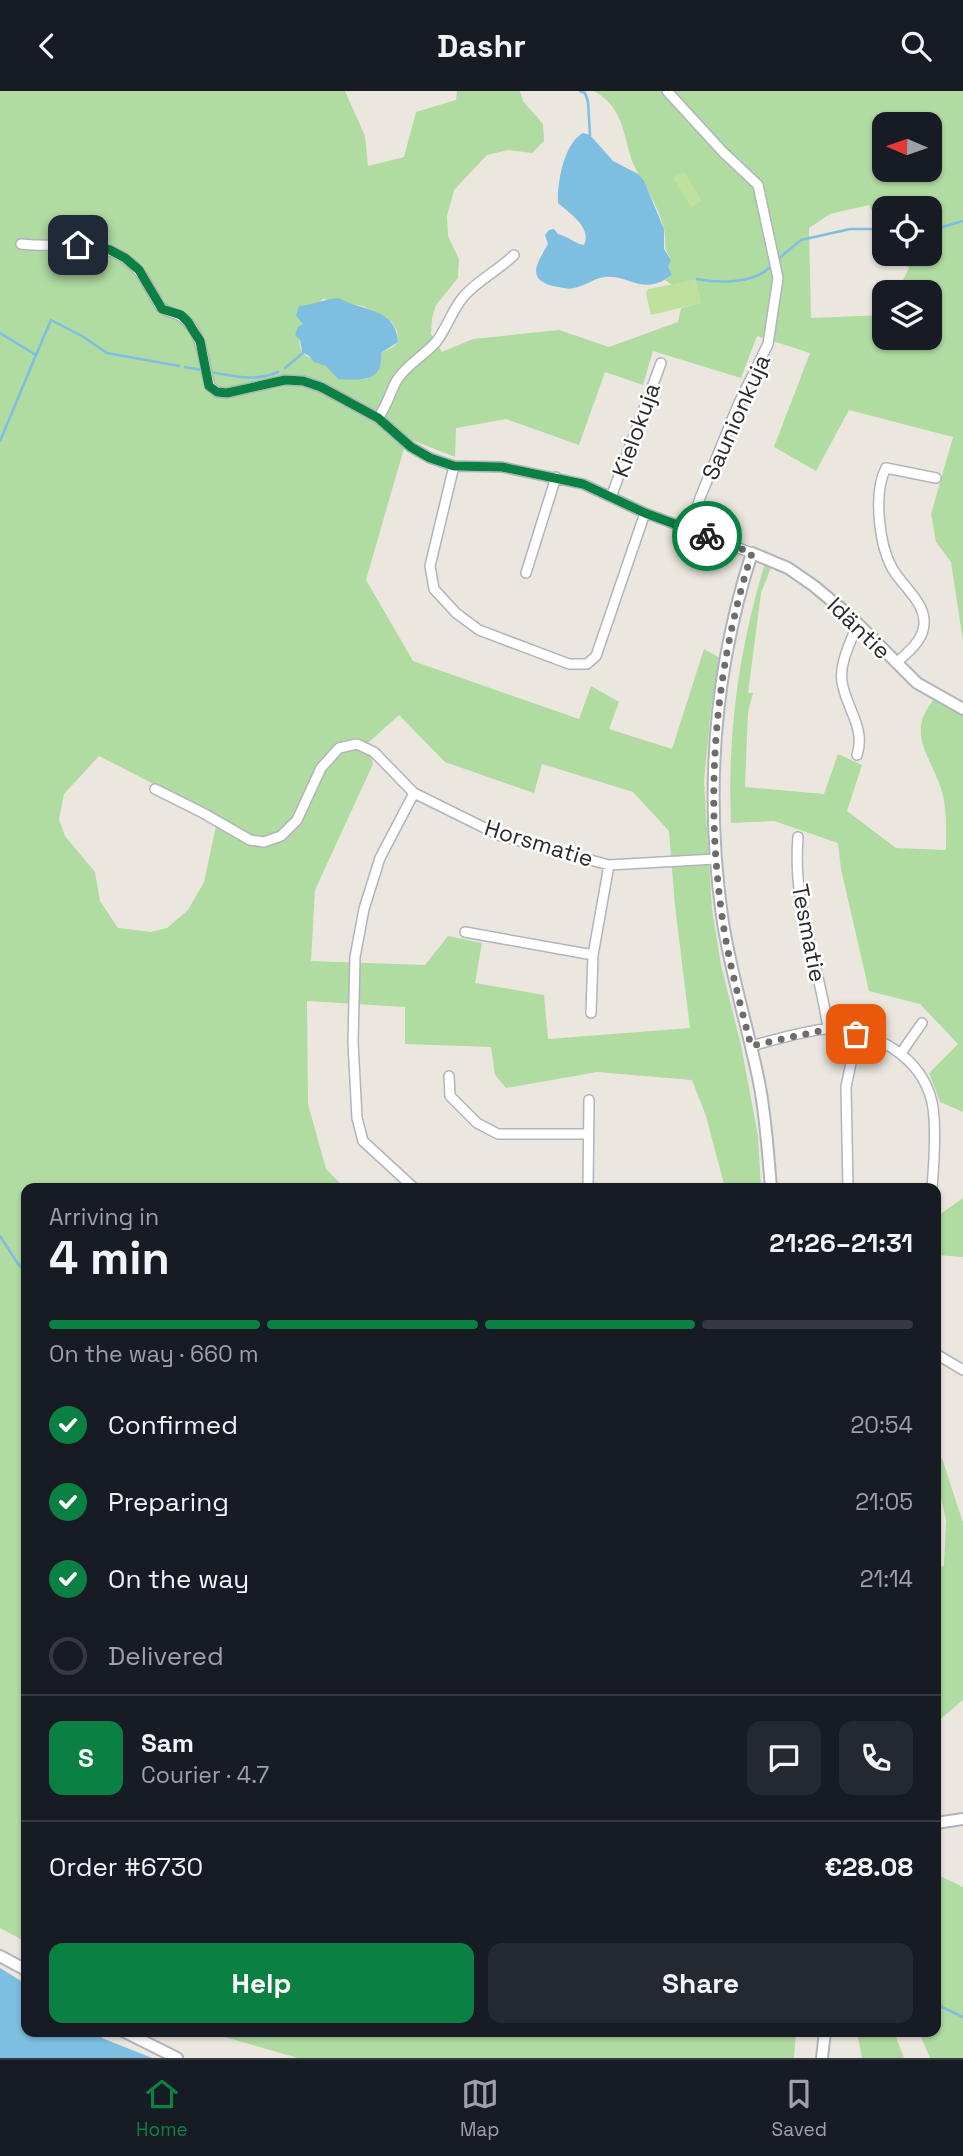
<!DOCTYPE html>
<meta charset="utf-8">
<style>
:root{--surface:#171b24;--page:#242831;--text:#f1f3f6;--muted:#9ea1a6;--line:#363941;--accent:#0b8043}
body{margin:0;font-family:"Space Grotesk",sans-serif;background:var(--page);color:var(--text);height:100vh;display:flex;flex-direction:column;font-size:26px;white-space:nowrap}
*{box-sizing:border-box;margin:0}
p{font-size:23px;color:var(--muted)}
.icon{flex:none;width:38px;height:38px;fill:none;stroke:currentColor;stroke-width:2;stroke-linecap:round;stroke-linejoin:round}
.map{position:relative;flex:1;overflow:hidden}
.details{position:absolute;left:21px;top:1092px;width:920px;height:854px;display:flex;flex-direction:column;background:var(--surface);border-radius:14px;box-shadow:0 2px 5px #0004}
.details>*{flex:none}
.needle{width:46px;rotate:272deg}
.controls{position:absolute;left:872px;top:21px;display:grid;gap:14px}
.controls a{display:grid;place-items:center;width:70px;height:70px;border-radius:14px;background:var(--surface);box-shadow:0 2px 5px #0004;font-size:35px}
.pin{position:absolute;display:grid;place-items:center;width:60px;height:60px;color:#fff;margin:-30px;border-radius:14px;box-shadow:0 4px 10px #0006}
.courier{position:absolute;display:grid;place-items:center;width:70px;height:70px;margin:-35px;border:5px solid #0b8043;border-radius:50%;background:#fff;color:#222;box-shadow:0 2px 9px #0007}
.headline em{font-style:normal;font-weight:800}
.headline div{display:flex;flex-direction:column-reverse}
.headline{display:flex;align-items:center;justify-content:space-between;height:119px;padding:0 28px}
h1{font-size:46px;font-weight:800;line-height:52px}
.bar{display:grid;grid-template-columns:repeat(4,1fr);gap:10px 7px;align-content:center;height:84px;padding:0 28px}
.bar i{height:9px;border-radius:5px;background:var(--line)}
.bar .current{background:var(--accent)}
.bar p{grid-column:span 4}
.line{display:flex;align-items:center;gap:18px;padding:0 28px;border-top:2px solid var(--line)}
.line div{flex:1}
.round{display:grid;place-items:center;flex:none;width:74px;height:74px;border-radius:14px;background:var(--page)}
ol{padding:0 28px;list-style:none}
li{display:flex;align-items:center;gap:21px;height:77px}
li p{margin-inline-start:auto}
li .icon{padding:7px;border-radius:50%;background:var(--accent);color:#fff;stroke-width:4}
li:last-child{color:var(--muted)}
li i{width:38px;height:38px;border:4px solid var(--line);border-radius:50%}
.button{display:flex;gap:14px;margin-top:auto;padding:14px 28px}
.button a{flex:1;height:80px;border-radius:14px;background:var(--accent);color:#fff;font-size:28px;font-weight:800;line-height:80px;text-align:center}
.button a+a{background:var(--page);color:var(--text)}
header{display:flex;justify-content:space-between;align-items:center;height:91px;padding:0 28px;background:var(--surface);font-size:32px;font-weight:800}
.menu{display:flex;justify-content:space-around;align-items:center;height:98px;border-top:2px solid var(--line);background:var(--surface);font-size:19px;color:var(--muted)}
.menu a{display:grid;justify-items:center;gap:4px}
.menu .current{color:var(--accent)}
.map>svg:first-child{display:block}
</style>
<header><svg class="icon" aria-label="back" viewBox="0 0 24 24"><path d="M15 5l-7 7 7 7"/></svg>Dashr<svg class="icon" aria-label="search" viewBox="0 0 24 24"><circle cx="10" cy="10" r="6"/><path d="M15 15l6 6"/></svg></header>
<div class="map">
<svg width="963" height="1967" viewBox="0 0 963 1967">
<rect width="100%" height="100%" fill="#ebe7df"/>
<path fill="#b0dba1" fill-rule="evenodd" d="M0,0H345L365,45L368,75L404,66L416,21L456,9L457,0H520L523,10L543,33L544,50L532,62L508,59L487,64L454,99L447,125L448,145L459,168L458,187L436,214L432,227L431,243L442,261L473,248L559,239L609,256L678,231L681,217L701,212L695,189L672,194L665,189L672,184L667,175L671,168C662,155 667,152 664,138C660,120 648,99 639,84C621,55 630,20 594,0H963V550L951,471L936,451L931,423L953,346L849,319L816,380L774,356L810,262L757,245L741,287L653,260L643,294L605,281L579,354L506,328L456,337L455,366L407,347L366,489L413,570L579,628L591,595L619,611L609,638L672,658L704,558L720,567L711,618L704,690L712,818L721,874L741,954L758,1045L761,1097H725L706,1025L692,989L597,981L506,997L495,984L491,956L405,953V916L307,910L308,1013L326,1078L345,1097H26V1851L0,1837ZM884,33H929V79H884ZM869,114L874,125L872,146L884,153V117H929V163H898L909,177L897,201H929V247H884V224L811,227L809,137L830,123ZM323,208L363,215L392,231L397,240L398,251L393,256L381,262L367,288H338C335,284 331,278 327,275C319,270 310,269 303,262C291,248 312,217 323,208ZM399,624L445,671L534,702L542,673L633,701L669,740L675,815L690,937L548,948L544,904L475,892L482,852L448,845L425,874L311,870L315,799L373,673L368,652ZM99,665L218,726L204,791L188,819L167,837L151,841L118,837L100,810L95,781L65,745L59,728L64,703Z
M765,472L772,474L761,502L748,602H753L748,621L745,696L824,703L838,663L862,674L847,720L896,757L946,759C946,743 947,721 943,705C935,668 903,646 934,608L963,624V1021L940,1011L929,982L958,953L920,913L869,900L841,778L838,752L774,730L731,732C727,643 739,557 765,472Z
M963,1107V1166L936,1164V1126Z
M942,1367L963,1432V1609L938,1630L936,1629V1477L944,1475L946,1429L936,1385V1370Z
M936,1778L940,1781V1785L963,1796V1967H930L919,1941H936Z
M207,1941H796L794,1967H298Z
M857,1941H894L904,1967H862Z"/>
<path fill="#bfe19e" d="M684,80L702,110L691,116L673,87Z
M695,189L701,212L651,224L646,203L648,198Z"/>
<path fill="#7dbee1" d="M583,42L590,44L613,70L638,83L644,90L664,138V158L671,169L668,175L672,184C641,206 632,184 605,186C594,187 585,195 574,197C567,199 560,196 553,195C525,188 538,171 548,153L545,144L549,139L554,138L558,143C568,145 575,153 584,154C592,136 570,123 558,112C557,92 564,52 583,42Z
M339,207C362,221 396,216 398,251L381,262C383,292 361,289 338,288L326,275L314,271L309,265L302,261L300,249L295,244L298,236L303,233L296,225L299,215C314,214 324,208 339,207Z
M0,1877L26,1893V1941H97L102,1947L152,1967H0Z"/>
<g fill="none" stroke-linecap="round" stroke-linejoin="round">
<path stroke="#7dbee1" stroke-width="2.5" d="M580,0L585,2L588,11L590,44
M929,140L963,130
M778,168L801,149L850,138H884
M697,188C718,192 752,193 769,177
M0,242L36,264L51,229L82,245L107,262L179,275
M185,276L202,279
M285,277L303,262
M210,281C234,285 255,291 278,281
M0,350L36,264
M0,1145L18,1173L26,1181
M936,1913L963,1926"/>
<defs>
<path id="minor" d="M667,0L723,61L758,94L778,187L768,253L738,314L700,407L690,438
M21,153C62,158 106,144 137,178C147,189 152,203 160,215C165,222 176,221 183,227C204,243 203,272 210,295L217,301L227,302L285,289L303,290L321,296L378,327L411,356L430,367L454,375L502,376L583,393L645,422L752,462
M378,327C387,315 390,301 397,289C406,274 425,264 436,251C447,237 452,219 464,205C478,189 499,179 514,164
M454,375L430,475L434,498L456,522L479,539L569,573H587L596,565L645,422
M611,406L661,272
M526,482L556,386
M896,572C906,563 920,552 923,539C930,514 903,497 892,477C879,453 873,401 886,377L936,387
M857,664C866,637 846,617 842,591C839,572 851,551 857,534
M155,698L203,722L250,749L264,751L281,745L297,729L321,677L339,657L357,653L374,661L414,702L501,745L609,774L715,768
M798,746C792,819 819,869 828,938
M465,841L593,864
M591,922L593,864L609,774
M751,955C770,950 813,937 830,938C875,940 921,965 932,1011C937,1035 934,1073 932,1097
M901,962L922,932
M449,985L450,1005L477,1032L498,1043H588
M414,1097L363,1050L357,1027L353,951L355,866L364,818L380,767L414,702
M588,1097L589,1009
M848,1097L846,996L857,943
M936,1263L963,1279"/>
<path id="tertiary" d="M771,1097C768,1062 766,1026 759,991C748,936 730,881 722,825C705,703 714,579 752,462L788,477L814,495L850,525L917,592L963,618
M936,1732L963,1728
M0,1865L26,1879
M125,1941L177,1967
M822,1967L825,1941"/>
</defs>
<use href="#minor" stroke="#b2b3bd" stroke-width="12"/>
<use href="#tertiary" stroke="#b2b3bd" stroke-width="14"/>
<use href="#minor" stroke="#fff" stroke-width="9"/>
<use href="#tertiary" stroke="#fff" stroke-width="10"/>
</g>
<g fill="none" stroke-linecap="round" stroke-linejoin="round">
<path stroke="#6e6d6a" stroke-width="7" stroke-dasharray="0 12.6" d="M707,445L752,462C714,579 705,704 722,825C728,869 740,912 751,955L828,938L856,943"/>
<path stroke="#0b8043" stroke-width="9" d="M78,154H94L110,159L125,167L139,179L162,218L181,224L188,231L200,250L209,295L217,301L227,302L285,289L303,290L321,296L378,327L411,356L430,367L454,375L502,376L583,393L645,422L707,445"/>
</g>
<g text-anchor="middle" stroke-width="5" stroke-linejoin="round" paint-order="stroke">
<g font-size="23" fill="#2b2b2b" stroke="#fff">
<text transform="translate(736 326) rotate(-66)" y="8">Saunionkuja</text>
<text transform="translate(636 339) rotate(-70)" y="8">Kielokuja</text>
<text transform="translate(859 537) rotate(44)" y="8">Idäntie</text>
<text transform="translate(539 752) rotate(17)" y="8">Horsmatie</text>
<text transform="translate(809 842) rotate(79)" y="8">Tesmatie</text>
</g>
</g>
</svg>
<div class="controls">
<a><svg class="needle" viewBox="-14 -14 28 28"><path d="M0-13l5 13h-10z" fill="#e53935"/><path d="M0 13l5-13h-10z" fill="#9ea1a6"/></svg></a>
<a><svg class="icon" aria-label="locate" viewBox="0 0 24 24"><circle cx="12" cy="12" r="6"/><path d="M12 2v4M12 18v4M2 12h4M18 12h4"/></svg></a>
<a><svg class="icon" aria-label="layers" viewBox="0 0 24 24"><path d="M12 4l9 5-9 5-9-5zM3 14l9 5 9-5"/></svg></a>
</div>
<div class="pin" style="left:856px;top:943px;background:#ea580c"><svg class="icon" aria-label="bag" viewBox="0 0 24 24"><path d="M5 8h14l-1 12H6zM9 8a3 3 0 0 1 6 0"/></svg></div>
<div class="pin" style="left:78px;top:154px;background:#1f2937"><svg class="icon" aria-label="home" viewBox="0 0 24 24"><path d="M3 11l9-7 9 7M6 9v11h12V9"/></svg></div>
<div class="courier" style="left:707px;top:445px"><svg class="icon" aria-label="bike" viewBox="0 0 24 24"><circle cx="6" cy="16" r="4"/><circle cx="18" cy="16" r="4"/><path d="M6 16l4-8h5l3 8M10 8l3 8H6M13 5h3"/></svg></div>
<section class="details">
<div class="headline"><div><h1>4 min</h1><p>Arriving in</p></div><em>21:26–21:31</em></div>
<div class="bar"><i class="current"></i><i class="current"></i><i class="current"></i><i></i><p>On the way · 660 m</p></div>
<ol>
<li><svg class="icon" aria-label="check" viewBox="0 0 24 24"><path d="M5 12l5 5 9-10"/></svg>Confirmed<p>20:54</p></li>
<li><svg class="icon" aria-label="check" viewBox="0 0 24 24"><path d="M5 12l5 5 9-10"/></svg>Preparing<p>21:05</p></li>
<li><svg class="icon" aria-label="check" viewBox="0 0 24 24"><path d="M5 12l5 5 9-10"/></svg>On the way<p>21:14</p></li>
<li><i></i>Delivered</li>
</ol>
<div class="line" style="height:126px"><b class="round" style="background:var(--accent);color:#fff">S</b><div><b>Sam</b><p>Courier · 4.7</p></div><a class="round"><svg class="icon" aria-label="chat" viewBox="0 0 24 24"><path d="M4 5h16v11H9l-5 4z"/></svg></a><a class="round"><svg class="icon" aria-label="phone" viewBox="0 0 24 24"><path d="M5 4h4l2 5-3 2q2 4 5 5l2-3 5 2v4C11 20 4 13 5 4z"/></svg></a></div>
<div class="line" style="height:91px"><div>Order #6730</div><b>€28.08</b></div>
<div class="button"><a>Help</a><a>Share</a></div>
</section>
</div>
<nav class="menu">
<a class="current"><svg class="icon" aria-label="home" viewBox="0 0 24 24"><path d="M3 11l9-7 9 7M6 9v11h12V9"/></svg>Home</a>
<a><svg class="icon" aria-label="map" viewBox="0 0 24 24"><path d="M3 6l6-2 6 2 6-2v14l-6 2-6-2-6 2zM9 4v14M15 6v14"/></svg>Map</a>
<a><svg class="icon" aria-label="saved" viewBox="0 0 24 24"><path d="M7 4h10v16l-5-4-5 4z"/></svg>Saved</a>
</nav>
